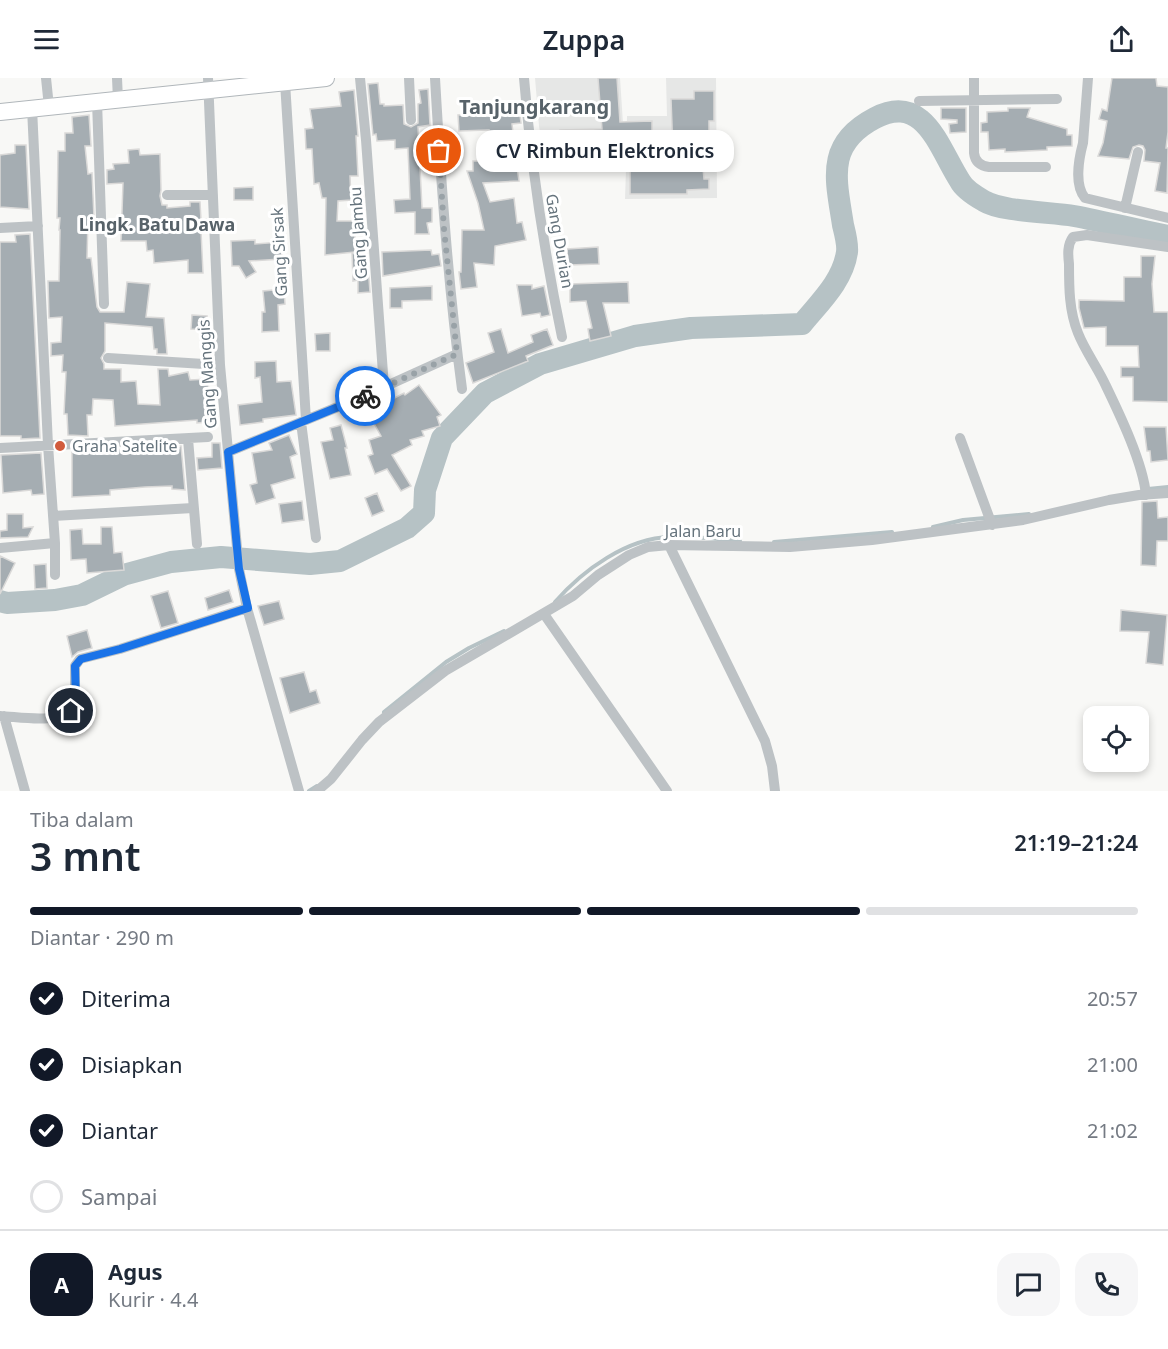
<!DOCTYPE html>
<html lang="id">
<meta charset="utf-8">
<style>
:root{--surface:#fff;--page:#f6f6f7;--text:#1f2937;--muted:#747a83;--line:#e0e1e3;--accent:#111827}
body{margin:0;font-family:"Noto Sans",sans-serif;background:var(--page);color:var(--text);height:100vh;display:flex;flex-direction:column;font-size:22px;white-space:nowrap}
*{box-sizing:border-box;margin:0}
p{font-size:20px;color:var(--muted)}
.icon{flex:none;width:33px;height:33px;fill:none;stroke:currentColor;stroke-width:2;stroke-linecap:round;stroke-linejoin:round}
.map{position:relative;height:713px;overflow:hidden}
.side{display:flex;flex-direction:column;background:var(--surface);flex:1}
.side>*{flex:none}
.fabs{position:absolute;left:1083px;top:628px;display:grid;gap:12px}
.fabs a{display:grid;place-items:center;width:66px;height:66px;border-radius:12px;background:var(--surface);box-shadow:0 3px 9px #0003;font-size:30px}
.pin{position:absolute;display:grid;place-items:center;width:51px;height:51px;color:#fff;margin:-26px;border:3px solid #fff;border-radius:50%;box-shadow:0 2px 6px #0007}
.courier{position:absolute;display:grid;place-items:center;width:60px;height:60px;margin:-30px;border:4px solid #1a73e8;border-radius:50%;background:#fff;color:#222;box-shadow:0 2px 8px #0007}
.bubble{position:absolute;height:42px;border-radius:18px;background:var(--surface);box-shadow:0 3px 9px #0003;font-size:20px;font-weight:600;line-height:42px;text-align:center}
.headline em{font-style:normal;font-weight:600}
.headline div{display:flex;flex-direction:column-reverse}
.headline{display:flex;align-items:center;justify-content:space-between;height:102px;padding:0 30px}
h1{font-size:39px;font-weight:600;line-height:45px}
.bar{display:grid;grid-template-columns:repeat(4,1fr);gap:9px 6px;align-content:center;height:72px;padding:0 30px}
.bar i{height:8px;border-radius:4px;background:var(--line)}
.bar .selected{background:var(--accent)}
.bar p{grid-column:span 4}
.line{display:flex;align-items:center;gap:15px;padding:0 30px;border-top:2px solid var(--line)}
.line div{flex:1}
.round{display:grid;place-items:center;flex:none;width:63px;height:63px;border-radius:18px;background:var(--page)}
ol{padding:0 30px;list-style:none}
li{display:flex;align-items:center;gap:18px;height:66px}
li p{margin-inline-start:auto}
li .icon{padding:6px;border-radius:50%;background:var(--accent);color:#fff;stroke-width:4}
li:last-child{color:var(--muted)}
li i{width:33px;height:33px;border:3px solid var(--line);border-radius:50%}
header{display:flex;justify-content:space-between;align-items:center;height:78px;padding:0 30px;background:var(--surface);font-size:27px;font-weight:600}
.map>svg:first-child{display:block}
</style>
<header><svg class="icon" aria-label="menu" viewBox="0 0 24 24"><path d="M4 6h16M4 12h16M4 18h16"/></svg>Zuppa<svg class="icon" aria-label="share" viewBox="0 0 24 24"><path d="M12 15V3M7 8l5-5 5 5M5 13v7h14v-7"/></svg></header>
<div class="map">
<svg width="1168" height="713" viewBox="0 0 1168 713">
<rect width="100%" height="100%" fill="#f8f8f6"/>
<path fill="#e6e7e6" d="M535,0H620L626,91L627,38H667L666,0H716L717,120L625,121L626,92L546,93L539,48Z"/>
<g fill="none" stroke-linecap="round" stroke-linejoin="round">
<path stroke="#b6c2c5" stroke-width="4" d="M1148,411L1168,409
M933,449L963,442L1029,436
M774,464L892,454
M555,524C583,492 627,460 670,459C693,458 717,461 740,463
M384,634L446,584L469,570L504,553
M309,713L317,708"/>
<path stroke="#b6c2c5" stroke-width="22" d="M0,523L7,525L55,522L82,517L123,497L171,484L221,479L310,486L340,483L407,450L424,435L425,412L442,360L485,315L540,286L635,258L691,250L802,246C819,225 843,203 847,174C848,166 845,155 843,147C836,101 825,66 875,40C925,14 939,71 960,103C964,111 977,119 984,123C1002,134 1052,134 1074,138C1106,144 1137,152 1168,158"/>
</g>
<path fill="#a5adb2" stroke="#dad9d8" stroke-width="1.5" d="M598,0H617L620,44L652,43V75L673,74L671,21H694V13H714V43H709V60H704L703,90L704,101H709V111L687,112V116H630V87L562,86L560,52L602,51Z
M1112,0H1156L1157,8L1168,9V54L1166,70H1168L1167,115L1155,113L1160,85L1144,83L1145,72L1143,68L1139,67L1133,69L1129,81L1098,78L1103,65L1107,43L1099,41L1102,31L1107,33Z
M378,5L380,26H384V28L403,27L404,46L411,49L418,45V26L421,25L419,12L428,11L430,47L418,49L422,130H432V144L427,145L429,156H415V134L395,135L394,122L410,121L408,70L395,71V62L377,63L376,56L373,57L368,6Z
M354,12L358,58H356L358,98H350L351,122L338,123L337,143H359V134H364L365,156H355V174L325,177L326,120H322L319,105L314,106L312,71H306L305,51L313,50L310,31L341,28L339,14Z
M519,29L521,45L512,46L513,55H510L511,76H515L519,103L483,105L490,124L514,120L517,145L522,144L526,162L495,168L494,187L474,185L477,209L461,211L459,194H461L462,152H484L478,125L467,93H473V83H489V52L459,53L458,37L491,36L490,32Z
M941,30H966V54L950,55L949,46L957,45V42L941,41Z
M1008,30H1030L1027,39L1067,51V57H1072V68L1047,69V72L1005,74V71L989,72L988,54H981V45L987,44V34L1008,33Z
M89,37L91,68H85L88,96L92,95L94,140H88L87,180H91L97,229L100,234H124L127,204L150,206L146,239L164,240L167,276H157V271H154L152,249L105,245V273L101,280L104,286V291H121V304L136,303L138,326L160,327L158,291H168L169,298L188,294L190,302L208,301L209,313H206L208,344L197,345V342L115,348L113,322L93,321L92,337H87L88,358L68,357L67,336H64L66,294H62L63,277L51,278V265L61,264L62,239L49,240L48,203H59L60,152H59L60,140H57L58,73H65V55H73L72,39Z
M15,67H26L29,131L0,129V77L15,75Z
M139,71L140,77L160,76L161,112L160,118L162,127H167V130L190,128V124H200L201,142L206,141L207,152L201,153L203,195H188V182L154,185L153,172L147,173L146,163H121L123,105L107,106V92L114,91L113,86L129,85L128,72Z
M253,109V122H234V110Z
M30,156L40,360L21,361V358H0V164H16L15,157Z
M255,162V166L282,164V181L249,183L256,194L246,200L239,188H232L231,163Z
M598,169L599,186L568,187L567,171Z
M431,172L432,177L439,176L441,188L383,198L382,174Z
M352,175H367L370,214L358,215V202L353,203Z
M1141,178H1155L1152,206L1154,234H1168V324L1133,323V299H1121V289H1139L1138,268H1106V249L1084,250L1079,230V222L1124,223V199H1141Z
M628,204L629,225H603L611,258L590,263L588,251L592,250L586,223L570,224V206Z
M517,207H532V211L544,208L550,237L541,239L540,235L522,238Z
M432,208V222L402,223V230H390V210Z
M284,211L285,226L278,227L279,253L262,254V234H265L263,213Z
M192,237L207,238L206,252L191,251Z
M501,251L508,275L533,264L531,257L547,251L553,267L526,278L528,283L473,305L466,285L494,274L488,255Z
M330,255V273H316L315,256Z
M276,283L277,304L291,303L296,337L263,341V344L240,347L238,327L262,324L260,299L255,300V284Z
M419,307L441,337L437,339L440,348L422,353L424,358L410,362L412,367L392,377L411,408L401,413L387,391L375,396L368,378L373,376L369,362L381,358L371,340L384,333L381,327L404,315L405,317Z
M341,347L347,370H345L351,397L330,401L321,364L333,362L330,350Z
M1144,349H1166L1168,382L1151,384L1150,373H1147Z
M289,357L297,376L290,379L295,400L271,407L275,420L256,426L250,407L257,405L252,375L272,372L269,365Z
M212,365H220L222,390L198,392L197,380L212,379Z
M181,368L185,412L172,411V408L145,409L110,412V417L72,419V374L92,373V375L111,372Z
M41,375L44,416L32,417L31,412L3,415L1,377Z
M377,415L384,433L372,438L365,420Z
M302,423L304,442L282,445L279,426Z
M1157,423L1158,440L1168,439V463H1157L1156,488L1141,487L1142,424Z
M7,436H23V450L33,449L28,459L0,460V453L7,452Z
M101,449H112L114,475L122,474L124,492L87,495L86,481L71,482L70,452L82,451L83,466H101Z
M0,478L15,485L0,516Z
M46,486L47,510L35,511L34,487Z
M229,512L233,524L208,532L205,520Z
M168,513L178,545L161,550L151,518Z
M279,523L284,541L264,547L258,528Z
M1121,532L1167,537L1163,587L1146,585L1149,554L1120,553Z
M87,552L92,570L78,574L72,579L67,558Z
M304,594L310,614L316,612L320,625L290,635L280,600Z"/>
<g fill="none" stroke-linecap="round" stroke-linejoin="round">
<defs>
<path id="secondary" d="M0,34L326,0"/>
</defs>
<use href="#secondary" stroke="#b0b6ba" stroke-width="18"/>
<path stroke="#bdc2c5" stroke-width="10" d="M46,0L49,29
M117,0L118,22
M208,0L220,287L239,491L247,530L299,713
M360,0L366,62L384,309
M409,0L411,42
M435,0C441,104 448,207 462,311
M524,0C531,87 544,173 562,259
M974,0V75C975,84 981,88 989,89H1046
M1088,0L1083,65C1079,80 1074,107 1085,120L1168,140
M285,4L306,342
M97,23L104,226
M919,23L1057,21
M32,30L48,367L55,465V497
M167,117H213
M1125,130L1138,74
M0,150L38,148
M108,280L220,287
M301,344L316,460
M960,360L992,447
M188,361L197,466
M0,370L208,359
M228,374L362,319L457,276
M1146,417C1143,385 1120,337 1106,308C1098,290 1085,273 1078,255C1069,233 1069,209 1069,186C1068,177 1067,167 1073,159L1087,157L1168,169
M53,438L193,430
M669,467L765,663L772,688L775,713
M0,470L55,465
M544,536L667,713
M0,638C22,639 59,647 75,629V588L80,581L120,571L247,530
M4,638L25,713
M317,713L331,701L362,662L379,644L445,593L573,518L598,497L629,477L648,469L669,467L790,469L872,462L1023,442L1109,422L1139,417L1168,415"/>
<use href="#secondary" stroke="#fff" stroke-width="16"/>
</g>
<g fill="none" stroke-linecap="round" stroke-linejoin="round">
<path stroke="#99a2a7" stroke-width="6" stroke-dasharray="0 10.8" d="M365,318L457,276L444,151L439,73"/>
<path stroke="#1a73e8" stroke-width="8" d="M71,633L76,626L75,588L81,581L120,571L248,530L239,491L228,374L365,318"/>
</g>
<circle fill="#d15b3d" stroke="#fff" stroke-width="2" cx="60" cy="368" r="6"/>
<g text-anchor="middle" stroke-width="6" stroke-linejoin="round" paint-order="stroke">
<g font-size="16" fill="#66747d" stroke="#fff">
<text transform="translate(358 155) rotate(-94)" y="6">Gang Jambu</text>
<text transform="translate(560 163) rotate(80)" y="6">Gang Durian</text>
<text transform="translate(279 174) rotate(-93)" y="6">Gang Sirsak</text>
<text transform="translate(207 296) rotate(-94)" y="6">Gang Manggis</text>
<text x="703" y="459">Jalan Baru</text>
</g>
<g font-size="16" fill="#66747d" stroke="#fff" text-anchor="start">
<text x="72" y="374">Graha Satelite</text>
</g>
<g font-size="18" font-weight="bold" fill="#576269" stroke="#fff">
<text x="157" y="153">Lingk. Batu Dawa</text>
</g>
<g font-size="20" font-weight="bold" fill="#576269" stroke="#fff">
<text x="534" y="36">Tanjungkarang</text>
</g>
</g>
</svg>
<div class="fabs">
<a><svg class="icon" aria-label="locate" viewBox="0 0 24 24"><circle cx="12" cy="12" r="6"/><path d="M12 2v4M12 18v4M2 12h4M18 12h4"/></svg></a>
</div>
<div class="pin" style="left:439px;top:73px;background:#ea580c"><svg class="icon" aria-label="bag" viewBox="0 0 24 24"><path d="M5 8h14l-1 12H6zM9 8a3 3 0 0 1 6 0"/></svg></div>
<div class="pin" style="left:71px;top:633px;background:#1f2937"><svg class="icon" aria-label="home" viewBox="0 0 24 24"><path d="M3 11l9-7 9 7M6 9v11h12V9"/></svg></div>
<div class="courier" style="left:365px;top:318px"><svg class="icon" aria-label="bike" viewBox="0 0 24 24"><circle cx="6" cy="16" r="4"/><circle cx="18" cy="16" r="4"/><path d="M6 16l4-8h5l3 8M10 8l3 8H6M13 5h3"/></svg></div>
<div class="bubble" style="left:476px;top:52px;width:258px">CV Rimbun Elektronics</div>
</div>
<section class="side">
<div class="headline"><div><h1>3 mnt</h1><p>Tiba dalam</p></div><em>21:19–21:24</em></div>
<div class="bar"><i class="selected"></i><i class="selected"></i><i class="selected"></i><i></i><p>Diantar · 290 m</p></div>
<ol>
<li><svg class="icon" aria-label="check" viewBox="0 0 24 24"><path d="M5 12l5 5 9-10"/></svg>Diterima<p>20:57</p></li>
<li><svg class="icon" aria-label="check" viewBox="0 0 24 24"><path d="M5 12l5 5 9-10"/></svg>Disiapkan<p>21:00</p></li>
<li><svg class="icon" aria-label="check" viewBox="0 0 24 24"><path d="M5 12l5 5 9-10"/></svg>Diantar<p>21:02</p></li>
<li><i></i>Sampai</li>
</ol>
<div class="line" style="height:108px"><b class="round" style="background:var(--accent);color:#fff">A</b><div><b>Agus</b><p>Kurir · 4.4</p></div><a class="round"><svg class="icon" aria-label="chat" viewBox="0 0 24 24"><path d="M4 5h16v11H9l-5 4z"/></svg></a><a class="round"><svg class="icon" aria-label="phone" viewBox="0 0 24 24"><path d="M5 4h4l2 5-3 2q2 4 5 5l2-3 5 2v4C11 20 4 13 5 4z"/></svg></a></div>
</section>
